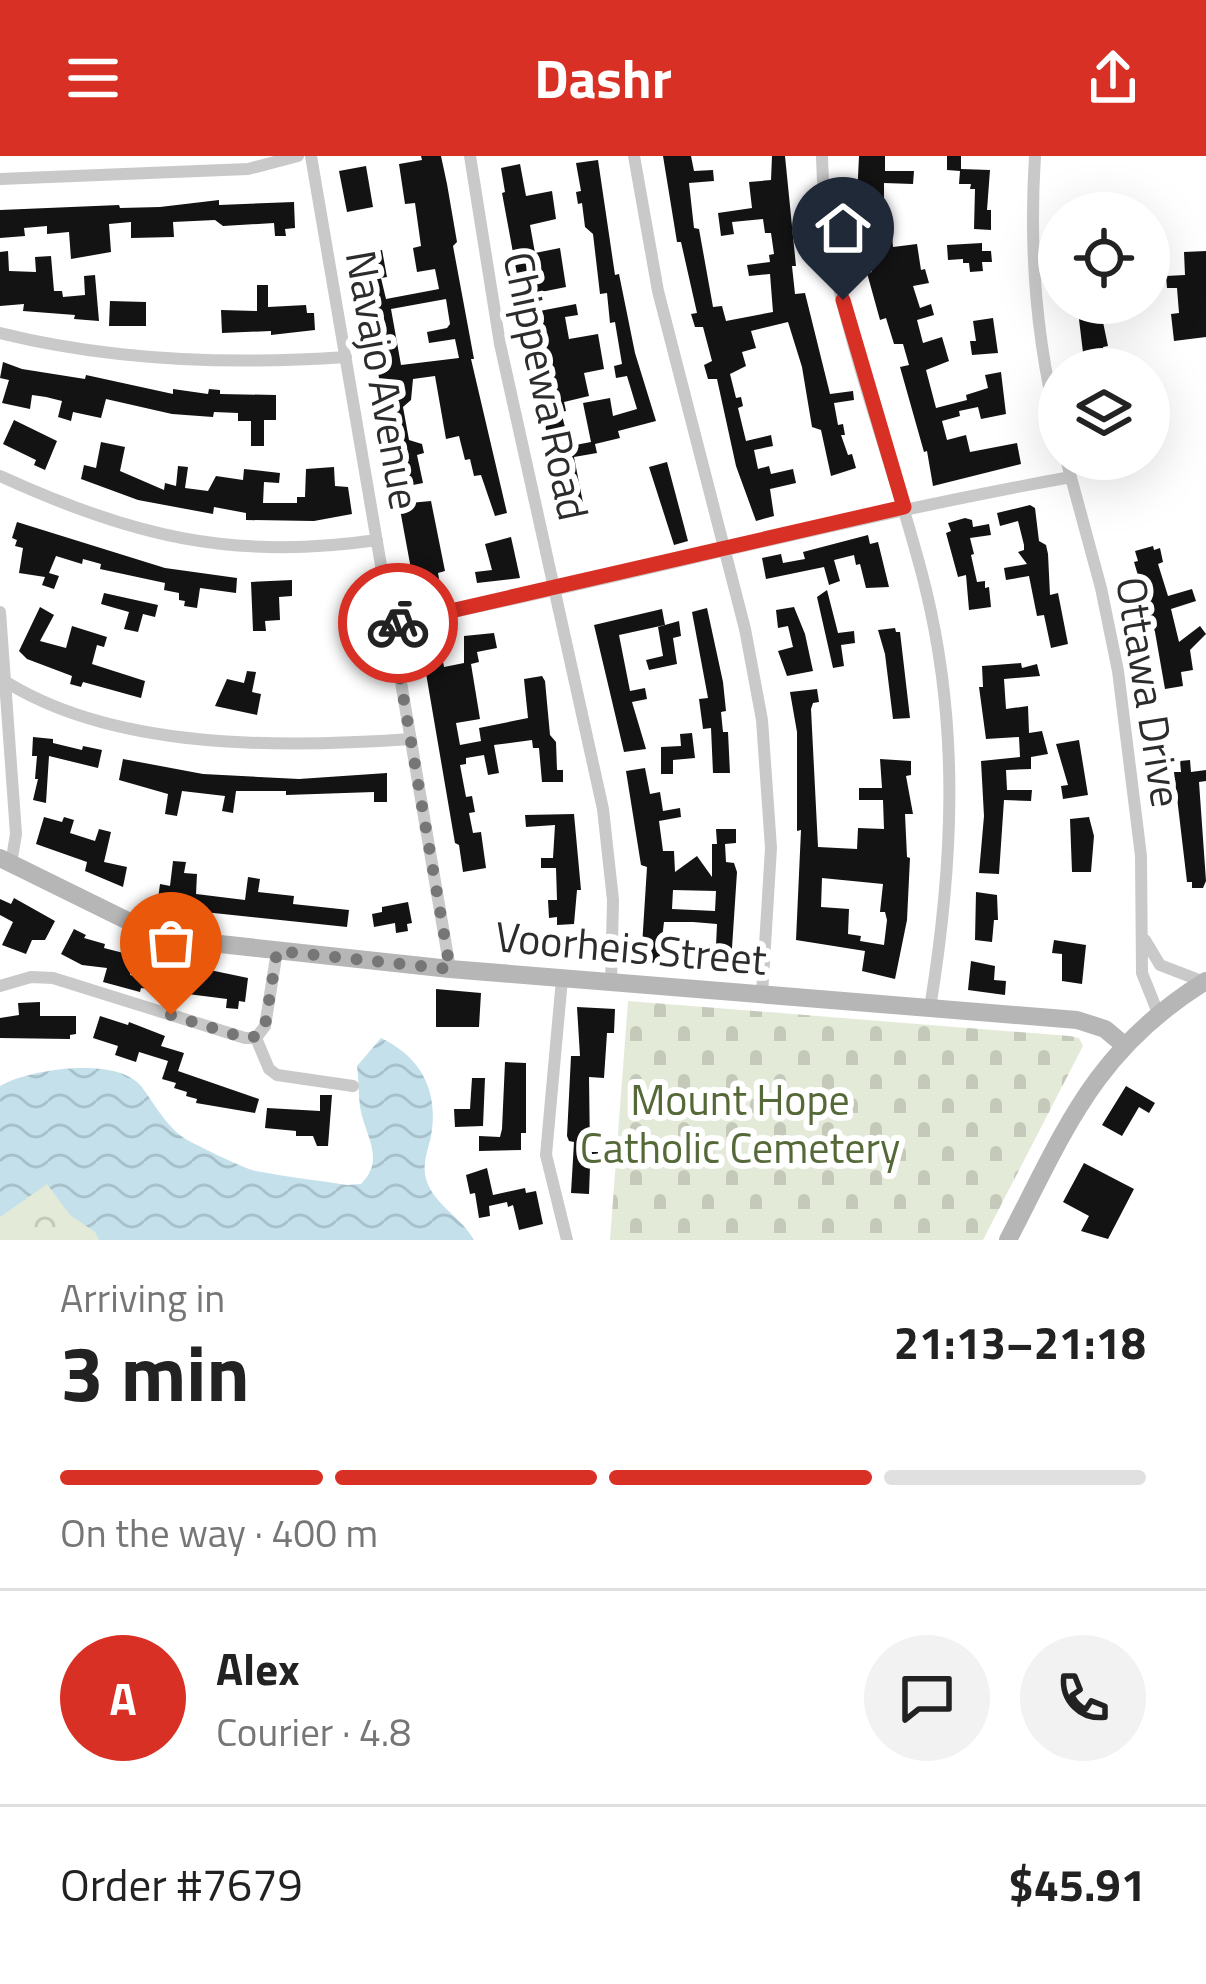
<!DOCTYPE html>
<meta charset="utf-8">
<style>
:root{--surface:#fff;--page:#f2f2f2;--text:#222;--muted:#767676;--line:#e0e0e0;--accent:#d93025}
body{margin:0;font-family:"Titillium Web",sans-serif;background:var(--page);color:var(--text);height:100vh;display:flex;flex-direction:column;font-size:45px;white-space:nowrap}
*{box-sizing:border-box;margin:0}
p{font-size:39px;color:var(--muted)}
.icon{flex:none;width:66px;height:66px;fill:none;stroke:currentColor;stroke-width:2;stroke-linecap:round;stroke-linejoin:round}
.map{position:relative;height:1084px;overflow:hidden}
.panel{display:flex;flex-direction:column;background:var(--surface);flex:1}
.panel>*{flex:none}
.controls{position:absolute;left:1038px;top:36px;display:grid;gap:24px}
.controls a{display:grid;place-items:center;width:132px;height:132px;border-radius:50%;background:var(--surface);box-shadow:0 12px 48px #0002;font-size:60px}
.pin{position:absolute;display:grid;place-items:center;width:102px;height:102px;color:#fff;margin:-123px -51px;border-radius:50% 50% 50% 0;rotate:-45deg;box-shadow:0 0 12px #0007}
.pin .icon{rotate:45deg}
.courier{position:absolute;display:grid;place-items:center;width:120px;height:120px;margin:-60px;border:9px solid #d93025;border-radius:50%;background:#fff;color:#222;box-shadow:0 3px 15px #0007}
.headline em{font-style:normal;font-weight:700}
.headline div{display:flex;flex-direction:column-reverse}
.headline{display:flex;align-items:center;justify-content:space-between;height:204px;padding:0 60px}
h1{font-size:78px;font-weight:700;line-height:90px}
.bar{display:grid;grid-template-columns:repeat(4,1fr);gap:18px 12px;align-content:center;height:144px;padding:0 60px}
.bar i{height:15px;border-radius:9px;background:var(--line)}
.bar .current{background:var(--accent)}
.bar p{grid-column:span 4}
.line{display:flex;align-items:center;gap:30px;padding:0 60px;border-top:3px solid var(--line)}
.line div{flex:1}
.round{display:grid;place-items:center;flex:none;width:126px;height:126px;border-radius:63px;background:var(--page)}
header{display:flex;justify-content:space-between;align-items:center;height:156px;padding:0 60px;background:var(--accent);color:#fff;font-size:54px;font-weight:700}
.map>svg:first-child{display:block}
</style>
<header><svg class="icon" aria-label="menu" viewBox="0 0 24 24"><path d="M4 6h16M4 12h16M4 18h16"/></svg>Dashr<svg class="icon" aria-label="share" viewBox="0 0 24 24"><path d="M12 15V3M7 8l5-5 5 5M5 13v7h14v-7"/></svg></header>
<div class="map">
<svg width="1206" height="1084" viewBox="0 0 1206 1084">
<defs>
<pattern id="cemetery-stones" width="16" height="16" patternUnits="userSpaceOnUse" patternTransform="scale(3)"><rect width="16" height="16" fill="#e4ead8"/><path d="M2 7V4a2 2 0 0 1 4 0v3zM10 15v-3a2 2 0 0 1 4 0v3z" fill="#c4c9ba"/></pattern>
<pattern id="park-crowns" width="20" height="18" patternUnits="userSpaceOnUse" patternTransform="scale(3)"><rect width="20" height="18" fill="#e4ead8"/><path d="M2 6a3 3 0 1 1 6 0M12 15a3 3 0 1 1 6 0" fill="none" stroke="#c4c9ba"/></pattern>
<pattern id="water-waves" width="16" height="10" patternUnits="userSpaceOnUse" patternTransform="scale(3)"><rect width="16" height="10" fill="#c3e0eb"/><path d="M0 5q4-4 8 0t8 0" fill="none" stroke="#a8c0ca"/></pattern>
</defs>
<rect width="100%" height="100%" fill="#fff"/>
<path fill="url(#cemetery-stones)" d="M628,845L1070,880L1079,882L1083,890L983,1084H610Z"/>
<path fill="url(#park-crowns)" d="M0,993L266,1084H0Z"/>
<path fill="url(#water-waves)" d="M381,882C421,901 439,935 431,980C428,995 421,1010 427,1026C436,1050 462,1062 474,1084H99L95,1076L70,1059L47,1028L0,1061V930C29,913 116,900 141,930C155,948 167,973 189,985C203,992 242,1012 256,1015C286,1021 316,1024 347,1029L361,1028C386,1003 365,980 360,951C358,937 359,923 357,910Z"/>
<path fill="#131313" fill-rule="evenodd" d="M421,0H441L447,28L457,86L453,90L474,203H471L507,357L495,360L481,319L474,320L470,303L465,304L459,280L446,283L435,220L413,223L411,244L403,251L409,284L422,288L424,297L417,299L423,327L408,330L404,308L392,310L371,168L352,99L382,94L387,121L381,122L386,143L439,133L435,113L417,116L413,92L421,90L415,47L405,48L399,8L422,4ZM446,143L450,168L447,172L427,176L429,187L455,183L459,202L401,209L391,153Z
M663,0H691L694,15L713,14L714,25L689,27L694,72L699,73L713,151L722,150L726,165L773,156L770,118L749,120L747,109L770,106L769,99L774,98L771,77H765L763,63L732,66L734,78L721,80L718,57L752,52L749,26L771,24L772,0H785L796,110H792L795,138L805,137L830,238L853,235L854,244L834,247L838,269L843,268L845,279H841L848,299L852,298L856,312L831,320L821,274L812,271L802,211L788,166L751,175L756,192L742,196L746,210L730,218L736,242L741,241L743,250L738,252L746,285L771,279L773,290L754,294L758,313L769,310L771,318L793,313L796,327L770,333L774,360L756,365L736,310L717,223H708L704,209L712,205L703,171H695L691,158L697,157L681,86H677Z
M859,0H885V15H914L913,28L884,27V80L892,79L893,91L917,88L921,114L925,113L929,127L913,130L920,152L931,148L934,159L917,164L923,187L942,181L949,205L926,214L936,252L967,244L966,239L988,232L985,219L1001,216L1006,258L981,263L978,251L959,255L960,260L942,265L947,284L966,279L970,296L1017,287L1021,308L933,330L927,295L924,296L900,211L909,209L903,188H894L886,162L880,164L867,117L872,116L866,61H861V42H857Z
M947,0H961V13L990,14L987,54H991V74L974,73L975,33H970L971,28H959L960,15L947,14Z
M598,4L615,119L619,118L635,197L656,265L618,275L620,282L595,288L597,297L574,301L584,352L562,358L524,158L576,148L578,159L565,161L569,183L598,178L604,213L584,217L589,240L564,246L566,255L561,256L570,290L591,286L583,247L610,242L613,260L637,253L627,220L616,222L614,210L622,208L615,166L610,167L607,137L600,138L593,78L585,71L582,47L578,48L576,36L581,35L576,7Z
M520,8L526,40L552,35L556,63L530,69L535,97L560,92L566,131L521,140L502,37L505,36L501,12Z
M366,10L373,51L347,56L339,15Z
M219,44V49L294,46L295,72L285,73L286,80H275L274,67L223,70L215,64L173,66L174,81L131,82V66L109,68L111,96L71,103L69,76L47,78V70L24,72L25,80L0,82V54L119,49L120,52L160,51Z
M982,87V95H991L992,106H982L983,115L970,116L969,107H963V103L948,104L947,89Z
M8,95L9,115L36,116L35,101L51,100L54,135H62L63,141L85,139L84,120L95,119L99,165L74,163L75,159L23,155L24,148L0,150V96Z
M1206,95V181L1174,185L1171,158L1179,157L1177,132H1167L1166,120L1185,119L1184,96Z
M257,129H268V151L306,149L307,157H314L315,174L271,179V175L222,177L221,154L257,155Z
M110,145L146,146V170H109Z
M1077,147H1099L1108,190L1103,191L1107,213H1085Z
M993,162L998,197L972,199L970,185H976L973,165Z
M3,206L22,213L85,223L86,219L173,238V233L208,238L209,233L220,234V238L276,239V264H264V290H251V265H238V257L214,256L213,261L172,258L106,243L101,262L73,256L71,265L58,261L62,245L46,241L32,239L30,253L2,247L9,224L0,222Z
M14,264L57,285L45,314L34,309L36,304L3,288Z
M101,286L125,291L120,315L164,334L165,327L176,330L178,310L188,311L185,332L208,335L216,320L243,324L244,313L280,317L279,327L264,326L263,347H297V341H305L306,313L334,311L335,330L348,331L352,358L314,365L246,364V357L214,351L213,358L138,344L81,323L84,309L96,312Z
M667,306L688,385L674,389L649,311Z
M431,345L445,415L438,417L441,434L417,442L415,433L411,434L410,425L413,424L399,348Z
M1030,349L1035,352L1039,385L1046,389L1048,398L1050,439L1058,437L1068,488L1051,492L1044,459L1037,460L1029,420L1006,424L1004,412L1027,408L1018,396L1024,394V389L1018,365L1000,370L997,357Z
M965,362L972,364L973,371L989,368L991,379L970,382L974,398L971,399L977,426L985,425V432L989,431L991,451L969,454L966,419L958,421L946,377L951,375L948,367Z
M17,366L165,412L237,422L236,437L200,432L197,452L184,450L185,445L179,444V437L164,434L165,427L100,413L101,408L83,403L82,408L56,400L49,417L59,420L54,433L42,429L45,421L19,417L23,392L15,390L17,384L12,382Z
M868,379L870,388L878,386L889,431L866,432L860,408L856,409L854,399L834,404L840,425L829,429L824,411L766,423L762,402L781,398L783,407L805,403L803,396Z
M511,381L520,422L477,427L475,416L492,414L485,388Z
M1153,390L1154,394L1160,392L1163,406L1158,408L1168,440L1192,433L1196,445L1171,453L1179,486L1200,470L1206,478L1190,494L1193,514L1181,516L1183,530L1165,533L1155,476L1134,406L1138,405L1135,395Z
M292,424V440L279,441L280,464L265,465L266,475H253L251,426Z
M827,434L838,477L854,475L855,487L841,489L844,510L833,512L817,441Z
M104,437L158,449L155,461L143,458L138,476L124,473L129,456L101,448Z
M40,451L54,459L40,485L66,492L72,470L107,481L104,491L97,489L92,508L145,525L141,542L83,526L81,531L70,528L72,520L27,503L19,495Z
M794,451L805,478L813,515L787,520L778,495L793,491L788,470L778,472L776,454Z
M707,452L723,526L726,555L721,556L723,576H728L730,617H713L711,572L703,573L699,543L708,542L692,456Z
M662,453L665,469L619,479L630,535L645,532L647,543L632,546L646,593L624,596L594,469Z
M679,465L681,480L673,482L677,508L649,514L646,504L663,500L658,471Z
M895,472L896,476H900L910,562L893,563L885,498L878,474Z
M437,474L444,511L464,507V480L494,477L497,492L477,496L479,506L471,508L480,563L456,567L460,589L481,585L479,572L528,562L524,523L542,520L545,525L550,579L556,586L557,614H563V626H542L539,592H533L532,584L494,589L499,617L488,619L484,599L466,602V608L460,609L466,641L472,640L475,656L469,657L473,677L481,676L486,712L463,716L459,689L455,687L421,488V477Z
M1021,507L1022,512L1037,508L1040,520L1004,523L1006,553L1028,550L1029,577L1042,575L1048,598L1031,601V613L1006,614L1007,634H1032L1031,645L1004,644L999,718L979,717L984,660L981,605L1020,601L1019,581L986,583L979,531H983L982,510Z
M247,515L256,516L252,536L261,538L257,559L215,550L227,523L244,527Z
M817,533L819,546L813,547L811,553L818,691L857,693L858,672L884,673L883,644H859V632H882L880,603L911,605V619L906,620L913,658H905L907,701L910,702L907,764L895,823L862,815L865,795L796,784L801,674L797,675V576L790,536ZM822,722L883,728L880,756H885L887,764L884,789L860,785L861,780L848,778L849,753L821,751Z
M692,577L695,602L673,604V618H661V591L681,590L680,578Z
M33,581L53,583V587L82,594L83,590L102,594L98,612L49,600L46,647L33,644L38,623H35L37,600H32Z
M1079,584L1088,639L1063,643L1061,630L1068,629L1056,588Z
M123,603L203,618L299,623L387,617V646H374V636L286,639V635H236L233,657L222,655L225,640L182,635L177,660L165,658L168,638L119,624Z
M1190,604L1191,616L1206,614V625L1199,626L1206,725L1203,732H1192V726H1187L1174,616H1181L1180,605Z
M645,612L650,638L660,636L663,655L680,652L681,661L659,665L663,695H674L675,716L697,700L712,721V688H717L716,673H736V687L725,688L726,706L734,707L737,716L731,807L694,801L695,789L716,790L717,768L693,766H664L659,807L641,806L647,711L641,709L626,615ZM673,734L716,735L715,755L672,753Z
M574,658L581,734H577L574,768L557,769V761L549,762L548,744H557L556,712H541V702H553L555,669L526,671L525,659Z
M44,661L62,666L64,661L74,664L70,677L95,685L99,673L111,676L104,706L127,711L123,731L85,715L87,706L36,688Z
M1089,661L1094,680L1091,716H1072L1070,663Z
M173,705L186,706L184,717L197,718L196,738L245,744L248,721L260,723L258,736L294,740L293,748L349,754L347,771L157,751L160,728L170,730Z
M976,736L997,739L998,764H994L992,786L975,784Z
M14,742L55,765L45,784H32L26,798L2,789L13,766L0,759V743L11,748Z
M408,746L412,767L407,768L408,775L396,777L395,767L374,771L372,758L382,756V751Z
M74,773L86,779L84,782L105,788L104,792L135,800L130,819L151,824L155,803L169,806L168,815L205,820V813L248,822L245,846L239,845L238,853L226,852L227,843L141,832L140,836L103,826L107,812L82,809L61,798Z
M1054,784L1086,789L1082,828L1062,825V798L1052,797Z
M971,805L995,810L994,824L1006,825L1005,839L968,834Z
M436,833L481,837L479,871H436Z
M40,846V860H76V878L70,879V883L0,882V862L19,859L18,847Z
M577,851L615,853L614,877H607L604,922L589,921L590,996H598L597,1011H590L589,1038L571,1037L574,986L569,985L567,980L571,900H580Z
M100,860L128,869L129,866L165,880L161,890L184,897L178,915L259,943L255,957L196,947L197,943L186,940L187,936L174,932L176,927L162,923L168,905L139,896L136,906L115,899L118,890L93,882Z
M505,906L526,907V977H521V994L479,995V980L500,981L502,973Z
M472,922H485L483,970L455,971L454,953H470Z
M1126,930L1155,947L1149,957L1139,951L1122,980L1102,969Z
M320,939H332L328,990H317L313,980H296V975L265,972L267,952L320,955Z
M1084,1007L1134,1033L1108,1083L1081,1075L1089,1060L1063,1046Z
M487,1012L493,1039L525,1032L526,1037L536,1035L543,1068L519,1074L513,1049L508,1051L507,1046L489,1050L490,1060L479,1062L475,1037L470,1038L466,1019Z"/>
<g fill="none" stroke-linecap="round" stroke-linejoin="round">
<path stroke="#c9c9c9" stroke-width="12" d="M311,0L450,813
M470,0L500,188L603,653L613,744L611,827
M634,0L658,135L745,473L762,564L771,692L762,838
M822,0C824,146 892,293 926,434C960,574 953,711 930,852
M1035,0C1029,93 1036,185 1059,275
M0,23L248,13L298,0
M0,177C113,205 230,209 346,201
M1066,303L1101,432L1118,515L1141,700L1142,817L1158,857
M0,320C131,380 233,405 377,384
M0,456L16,678L11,708
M391,469C619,423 842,362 1071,321
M0,522C111,595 283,592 411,583
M1145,784L1160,809L1204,826
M562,823L546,999L567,1084
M0,830L31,821L53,822L245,882H256
M256,882L269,913L277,919L353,930
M256,882L265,870L277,795"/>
<path stroke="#b6b6b6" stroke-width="18" d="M0,702L132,767L220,788L450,813L1077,864L1105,873L1124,889
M1008,1084C1065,974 1095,893 1206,825"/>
</g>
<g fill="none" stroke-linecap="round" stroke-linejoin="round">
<path stroke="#767676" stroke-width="12" stroke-dasharray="0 21.6" d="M171,859L245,882L259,880L265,870L277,795L450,813L391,469L398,467"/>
<path stroke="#d93025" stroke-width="15" d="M398,467L904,351L843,144"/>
</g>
<g text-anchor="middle" stroke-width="12" stroke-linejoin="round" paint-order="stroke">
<g font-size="42" fill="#2c2c2c" stroke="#fff">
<text transform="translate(383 224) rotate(80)" y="15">Navajo Avenue</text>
<text transform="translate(546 230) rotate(78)" y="15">Chippewa Road</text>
<text transform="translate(1149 536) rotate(81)" y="15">Ottawa Drive</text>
<text transform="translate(631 792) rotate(5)" y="15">Voorheis Street</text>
</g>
<g font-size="42" fill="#546838" stroke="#fff">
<text x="740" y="959">Mount Hope<tspan x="740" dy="48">Catholic Cemetery</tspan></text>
</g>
</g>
</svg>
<div class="controls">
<a><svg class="icon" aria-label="locate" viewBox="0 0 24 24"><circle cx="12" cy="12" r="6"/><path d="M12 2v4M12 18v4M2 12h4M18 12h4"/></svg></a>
<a><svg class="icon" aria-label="layers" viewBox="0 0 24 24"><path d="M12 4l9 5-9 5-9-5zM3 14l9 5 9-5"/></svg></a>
</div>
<div class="pin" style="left:171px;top:859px;background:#ea580c"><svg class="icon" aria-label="bag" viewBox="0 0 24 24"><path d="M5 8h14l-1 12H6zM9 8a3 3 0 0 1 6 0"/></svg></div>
<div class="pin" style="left:843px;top:144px;background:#1f2937"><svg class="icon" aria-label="home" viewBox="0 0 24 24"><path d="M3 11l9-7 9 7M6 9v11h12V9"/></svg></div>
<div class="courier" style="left:398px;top:467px"><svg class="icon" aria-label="bike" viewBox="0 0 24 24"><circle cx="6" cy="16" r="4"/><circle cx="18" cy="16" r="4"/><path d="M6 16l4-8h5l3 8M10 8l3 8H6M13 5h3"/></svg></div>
</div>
<section class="panel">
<div class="headline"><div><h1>3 min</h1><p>Arriving in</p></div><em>21:13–21:18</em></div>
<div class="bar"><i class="current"></i><i class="current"></i><i class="current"></i><i></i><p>On the way · 400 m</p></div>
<div class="line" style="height:216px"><b class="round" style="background:var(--accent);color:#fff">A</b><div><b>Alex</b><p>Courier · 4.8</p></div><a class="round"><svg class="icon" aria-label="chat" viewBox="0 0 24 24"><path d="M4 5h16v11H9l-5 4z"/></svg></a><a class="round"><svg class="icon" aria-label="phone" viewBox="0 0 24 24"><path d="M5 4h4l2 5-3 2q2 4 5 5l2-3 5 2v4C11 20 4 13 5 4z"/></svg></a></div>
<div class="line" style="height:156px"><div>Order #7679</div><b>$45.91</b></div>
</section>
